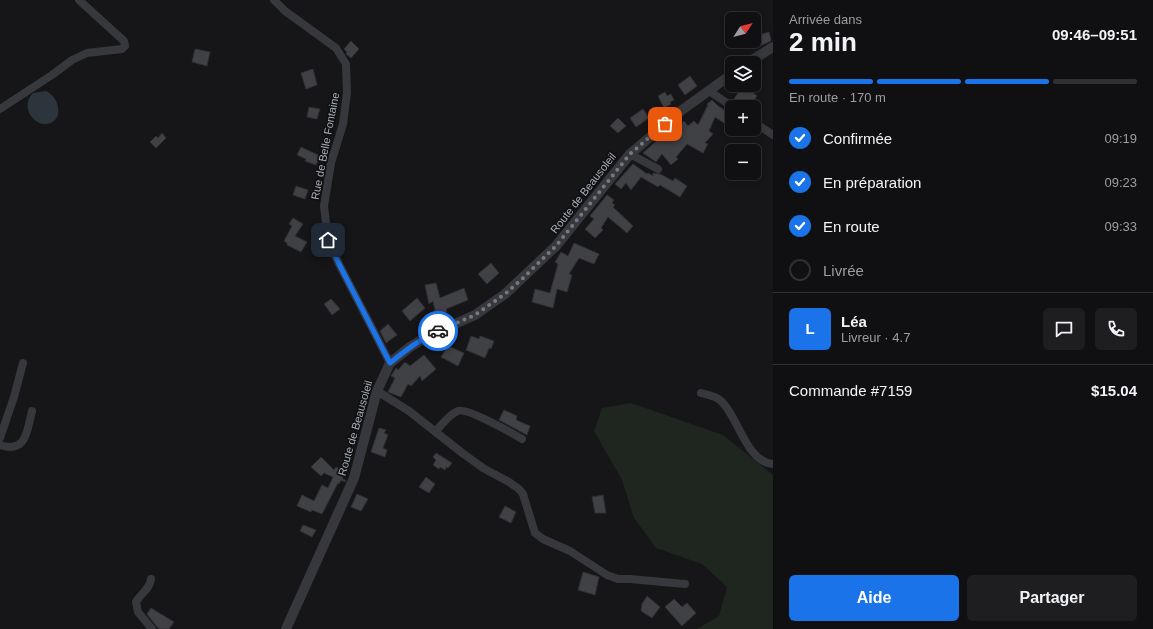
<!DOCTYPE html>
<html lang="fr">
<meta charset="utf-8">
<style>
:root{--surface:#101012;--page:#1e1e20;--text:#f1f3f6;--muted:#9c9d9f;--line:#303032;--accent:#1a73e8}
body{margin:0;font-family:Arial,sans-serif;background:var(--page);color:var(--text);height:100vh;display:flex;flex-direction:column;font-size:15px;white-space:nowrap}
*{box-sizing:border-box;margin:0}
p{font-size:13px;color:var(--muted)}
.icon{flex:none;width:22px;height:22px;fill:none;stroke:currentColor;stroke-width:2;stroke-linecap:round;stroke-linejoin:round}
.map{position:relative;flex:1;overflow:hidden}
.sheet{display:flex;flex-direction:column;background:var(--surface);width:380px}
.sheet>*{flex:none}
.needle{width:26px;rotate:54deg}
.fabs{position:absolute;left:725px;top:12px;display:grid;gap:8px}
.fabs a{display:grid;place-items:center;width:36px;height:36px;border-radius:6px;background:var(--surface);box-shadow:0 2px 6px #0003,0 0 0 1px var(--line);font-size:20px}
.pin{position:absolute;display:grid;place-items:center;width:34px;height:34px;color:#fff;margin:-17px;border-radius:8px;box-shadow:0 2px 6px #0006}
.courier{position:absolute;display:grid;place-items:center;width:40px;height:40px;margin:-20px;border:3px solid #1a73e8;border-radius:50%;background:#fff;color:#222;box-shadow:0 1px 5px #0007}
.headline em{font-style:normal;font-weight:700}
.headline div{display:flex;flex-direction:column-reverse}
.headline{display:flex;align-items:center;justify-content:space-between;height:68px;padding:0 16px}
h1{font-size:26px;font-weight:700;line-height:30px}
.bar{display:grid;grid-template-columns:repeat(4,1fr);gap:6px 4px;align-content:center;height:48px;padding:0 16px}
.bar i{height:5px;border-radius:3px;background:var(--line)}
.bar .on{background:var(--accent)}
.bar p{grid-column:span 4}
.line{display:flex;align-items:center;gap:10px;padding:0 16px;border-top:1px solid var(--line)}
.line div{flex:1}
.round{display:grid;place-items:center;flex:none;width:42px;height:42px;border-radius:6px;background:var(--page)}
ol{padding:0 16px;list-style:none}
li{display:flex;align-items:center;gap:12px;height:44px}
li p{margin-inline-start:auto}
li .icon{padding:4px;border-radius:50%;background:var(--accent);color:#fff;stroke-width:4}
li:last-child{color:var(--muted)}
li i{width:22px;height:22px;border:2px solid var(--line);border-radius:50%}
.button{display:flex;gap:8px;margin-top:auto;padding:8px 16px}
.button a{flex:1;height:46px;border-radius:6px;background:var(--accent);color:#fff;font-size:16px;font-weight:700;line-height:46px;text-align:center}
.button a+a{background:var(--page);color:var(--text)}
main{display:flex;flex:1;min-height:0}
.map>svg:first-child{display:block}
</style>
<main>
<div class="map">
<svg width="773" height="629" viewBox="0 0 773 629">
<rect width="100%" height="100%" fill="#161618"/>
<path fill="#1e261f" d="M631,403L723,435L773,475V629H697L719,616L727,587L702,564L656,548L634,518L622,480L594,431L602,408Z"/>
<path fill="#2c353c" d="M46,91C53,95 57,100 58,108C59,113 58,117 55,120C40,134 17,109 33,93Z"/>
<path fill="#404145" stroke="#303034" d="M769,32L771,41L760,46L759,35Z
M351,41L359,49L351,58L346,54L347,52L344,49Z
M195,49L210,52L207,66L192,62Z
M313,69L317,85L306,89L301,73Z
M690,76L697,86L685,95L678,85Z
M745,85L752,90L751,91L757,96L749,107H744L734,99L738,93L740,88H742Z
M665,92L667,96L671,94L674,100L670,102L671,104L664,108L658,96Z
M712,100L718,106L728,112L724,123L715,117L709,131L713,134L705,143L708,144L703,153L687,144L676,157L678,159L671,165L662,154L656,162L643,153L674,125L676,128L684,121L688,126L694,121L698,125L708,105L707,104Z
M309,107L320,109L317,119L307,117Z
M643,109L649,118L636,127L630,118Z
M618,118L626,126L618,133L610,126Z
M162,133L166,138L156,148L150,142L156,136L158,138Z
M301,147L320,156L316,165L305,161L306,159L297,155Z
M633,164L647,174L648,173L653,176V173L660,174L673,181L675,178L687,186L680,197L660,185L658,187L641,177L631,190L626,183L621,189L615,184Z
M296,186L308,190L305,199L293,195Z
M607,195L614,200L612,203L615,205L613,207L633,226L627,233L608,217L601,228L603,230L595,238L585,229L594,219L590,216Z
M293,218L303,224L295,236L307,242L301,252L287,245V243L284,241L292,226L289,224Z
M574,243L599,254L594,264L579,258L569,274L572,275L567,292L557,289L553,308L532,302L535,289L550,293L558,264L555,262L561,252L568,256Z
M491,263L499,273L487,284L478,274Z
M436,283L440,298L464,288L468,300L446,309L447,312L436,315L433,301L429,304L425,285Z
M417,298L425,308L410,321L402,311Z
M331,299L340,309L332,315L324,304Z
M388,324L397,335L386,343L380,331Z
M471,336L479,339L480,336L494,341L491,349L489,348L485,358L466,350Z
M448,346L464,353L458,366L441,357Z
M424,355L436,369L422,381L420,376L411,386L408,384L401,397L388,392L395,378L391,376L396,368L398,370L405,362L410,366Z
M504,410L517,416L516,420L530,426L527,435L499,420Z
M379,428L386,430L384,433L388,435L383,448L387,450L385,457L371,452Z
M436,453L452,463L448,468L446,467L445,470L440,467L439,469L433,465L436,460L433,457Z
M321,457L334,470L336,467L345,471L342,478L346,481L345,482L341,480L339,484L338,483L322,514L312,510L311,512L297,506L302,495L314,501L322,485L328,488L333,477L324,473L321,476L311,467Z
M426,477L435,484L429,493L419,487Z
M357,494L368,499L361,511L351,507Z
M603,495L606,513H595L592,497Z
M505,506L516,512L511,523L499,517Z
M303,525L316,530L312,537L300,531Z
M583,572L599,577L595,595L578,590Z
M647,596L660,607L652,618L641,611L642,604Z
M674,599L682,607L687,603L696,613L682,626L665,607Z
M151,608L174,622L169,629H160L157,627L147,614Z"/>
<g fill="none" stroke-linecap="round" stroke-linejoin="round">
<path stroke="#37383d" stroke-width="8" d="M274,0L285,11L336,48L346,64L347,93L343,124L331,163L324,206L328,240L339,264L390,363
M709,91L733,107
M0,109L52,75L72,60L87,53L122,49L125,46L124,41L79,0
M754,122L773,135
M630,154L658,169
M377,391L409,411L461,452L483,468L509,482L519,489L523,494L535,533L543,539L570,551L607,575L618,579H630L685,584
M701,393C708,395 716,396 721,401C738,416 746,462 773,464
M435,432C441,426 449,414 458,411C466,407 512,433 522,439
M0,438L14,397L23,363
M0,445C27,454 27,430 32,411
M151,579C150,589 141,593 136,602L138,612L152,629"/>
<path stroke="#37383d" stroke-width="10" d="M747,63L773,47
M286,629L354,478L377,391L390,363L410,347L428,336L475,315L505,294L556,246L630,154L682,110L732,74"/>
</g>
<g fill="none" stroke-linecap="round" stroke-linejoin="round">
<path stroke="#757880" stroke-width="4" stroke-dasharray="0 7.2" d="M438,331L475,315L505,294L523,278L556,246L630,154L665,124"/>
<path stroke="#1a73e8" stroke-width="5" d="M328,240L339,264L390,363C406,350 420,339 438,331"/>
</g>
<g text-anchor="middle" stroke-width="3.5" stroke-linejoin="round" paint-order="stroke">
<g font-size="11" fill="#a8adb8" stroke="#111113">
<text transform="translate(325 146) rotate(-79)" y="4">Rue de Belle Fontaine</text>
<text transform="translate(583 193) rotate(-52)" y="4">Route de Beausoleil</text>
<text transform="translate(355 428) rotate(-74)" y="4">Route de Beausoleil</text>
</g>
</g>
</svg>
<div class="fabs">
<a><svg class="needle" viewBox="-14 -14 28 28"><path d="M0-13l5 13h-10z" fill="#e53935"/><path d="M0 13l5-13h-10z" fill="#9c9d9f"/></svg></a>
<a><svg class="icon" aria-label="layers" viewBox="0 0 24 24"><path d="M12 4l9 5-9 5-9-5zM3 14l9 5 9-5"/></svg></a>
<a>+</a>
<a>−</a>
</div>
<div class="pin" style="left:665px;top:124px;background:#ea580c"><svg class="icon" aria-label="bag" viewBox="0 0 24 24"><path d="M5 8h14l-1 12H6zM9 8a3 3 0 0 1 6 0"/></svg></div>
<div class="pin" style="left:328px;top:240px;background:#1f2937"><svg class="icon" aria-label="home" viewBox="0 0 24 24"><path d="M3 11l9-7 9 7M6 9v11h12V9"/></svg></div>
<div class="courier" style="left:438px;top:331px"><svg class="icon" aria-label="car" viewBox="0 0 24 24"><path d="M5 17H2v-5l4-1 3-4h7l3 4 3 1v5h-3M9 17h6M6 11h13"/><circle cx="7" cy="17" r="2"/><circle cx="17" cy="17" r="2"/></svg></div>
</div>
<section class="sheet">
<div class="headline"><div><h1>2 min</h1><p>Arrivée dans</p></div><em>09:46–09:51</em></div>
<div class="bar"><i class="on"></i><i class="on"></i><i class="on"></i><i></i><p>En route · 170 m</p></div>
<ol>
<li><svg class="icon" aria-label="check" viewBox="0 0 24 24"><path d="M5 12l5 5 9-10"/></svg>Confirmée<p>09:19</p></li>
<li><svg class="icon" aria-label="check" viewBox="0 0 24 24"><path d="M5 12l5 5 9-10"/></svg>En préparation<p>09:23</p></li>
<li><svg class="icon" aria-label="check" viewBox="0 0 24 24"><path d="M5 12l5 5 9-10"/></svg>En route<p>09:33</p></li>
<li><i></i>Livrée</li>
</ol>
<div class="line" style="height:72px"><b class="round" style="background:var(--accent);color:#fff">L</b><div><b>Léa</b><p>Livreur · 4.7</p></div><a class="round"><svg class="icon" aria-label="chat" viewBox="0 0 24 24"><path d="M4 5h16v11H9l-5 4z"/></svg></a><a class="round"><svg class="icon" aria-label="phone" viewBox="0 0 24 24"><path d="M5 4h4l2 5-3 2q2 4 5 5l2-3 5 2v4C11 20 4 13 5 4z"/></svg></a></div>
<div class="line" style="height:52px"><div>Commande #7159</div><b>$15.04</b></div>
<div class="button"><a>Aide</a><a>Partager</a></div>
</section>
</main>
